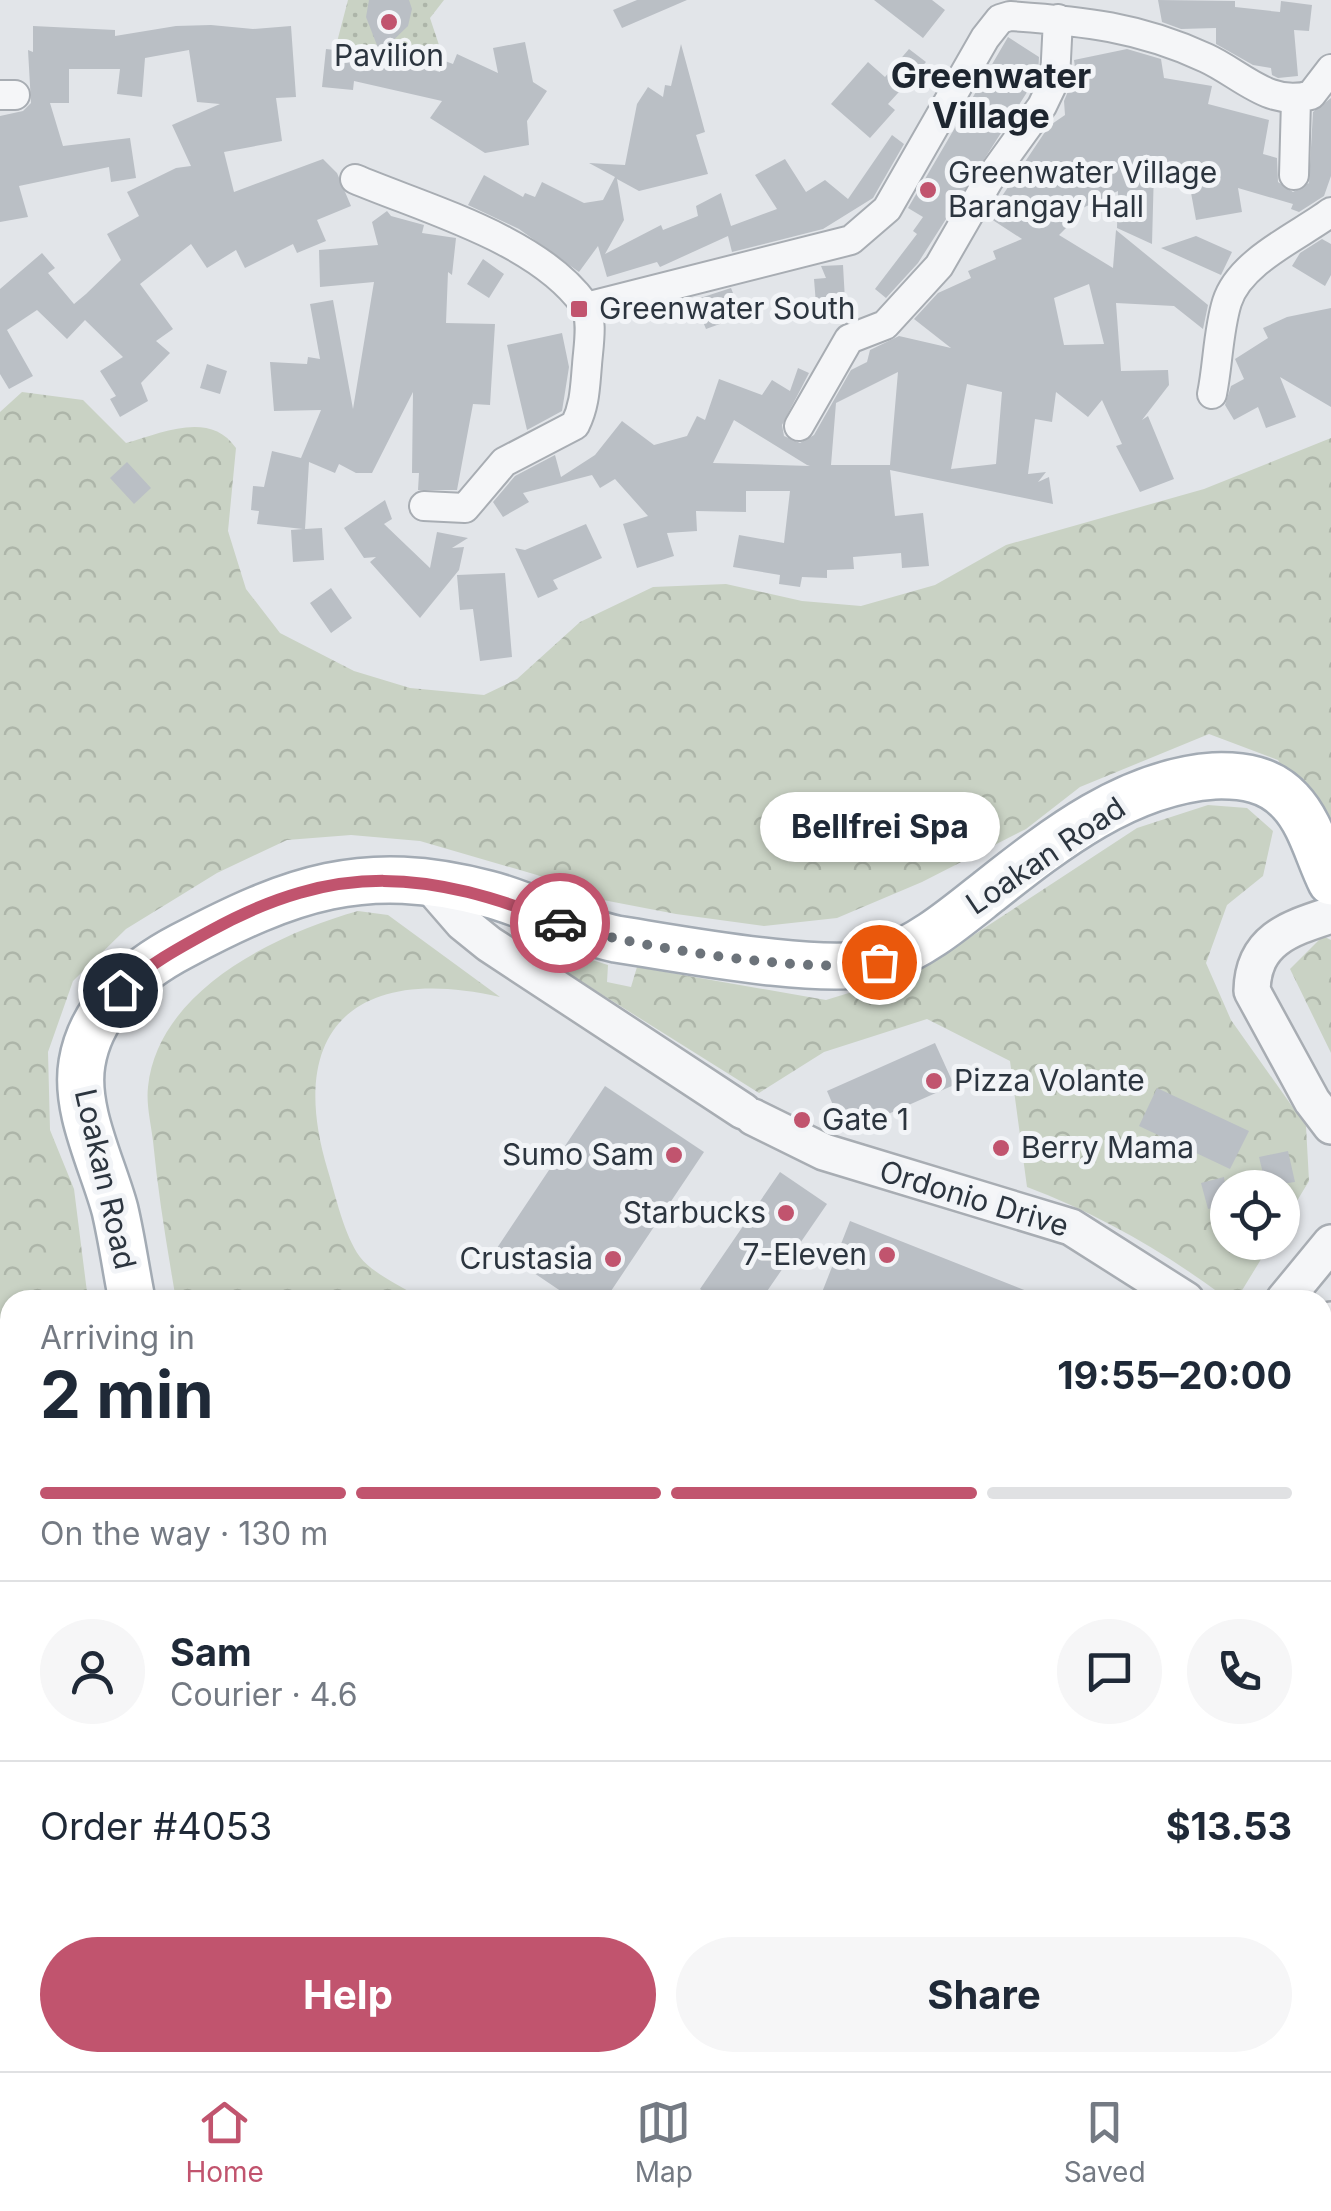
<!DOCTYPE html>
<meta charset="utf-8">
<style>
:root{--surface:#fff;--page:#f6f6f7;--text:#1f2937;--muted:#747a83;--line:#e0e1e3;--accent:#c1546e}
body{margin:0;font-family:Inter,sans-serif;background:var(--page);color:var(--text);height:100vh;display:flex;flex-direction:column;font-size:38px;white-space:nowrap}
*{box-sizing:border-box;margin:0}
p{font-size:32px;color:var(--muted)}
.icon{flex:none;width:55px;height:55px;fill:none;stroke:currentColor;stroke-width:2;stroke-linecap:round;stroke-linejoin:round}
.map{position:relative;flex:1;overflow:hidden}
.details{position:absolute;left:0px;top:1290px;width:1332px;height:782px;display:flex;flex-direction:column;background:var(--surface);border-radius:30px 30px 0 0;box-shadow:0 2px 8px #0004}
.details>*{flex:none}
.fabs{position:absolute;left:1210px;top:1170px;display:grid;gap:20px}
.fabs a{display:grid;place-items:center;width:90px;height:90px;border-radius:50%;background:var(--surface);box-shadow:0 2px 8px #0004;font-size:50px}
.pin{position:absolute;display:grid;place-items:center;width:85px;height:85px;color:#fff;margin:-42px;border:5px solid #fff;border-radius:50%;box-shadow:0 2px 10px #0007}
.courier{position:absolute;display:grid;place-items:center;width:100px;height:100px;margin:-50px;border:8px solid #c1546e;border-radius:50%;background:#fff;color:#222;box-shadow:0 2px 12px #0007}
.bubble{position:absolute;height:70px;border-radius:35px;background:var(--surface);box-shadow:0 2px 8px #0004;font-size:32px;font-weight:700;line-height:70px;text-align:center}
.summary em{font-style:normal;font-weight:700}
.summary div{display:flex;flex-direction:column-reverse}
.summary{display:flex;align-items:center;justify-content:space-between;height:170px;padding:0 40px}
h1{font-size:65px;font-weight:700;line-height:75px}
.bar{display:grid;grid-template-columns:repeat(4,1fr);gap:15px 10px;align-content:center;height:120px;padding:0 40px}
.bar i{height:12px;border-radius:8px;background:var(--line)}
.bar .selected{background:var(--accent)}
.bar p{grid-column:span 4}
.line{display:flex;align-items:center;gap:25px;padding:0 40px;border-top:2px solid var(--line)}
.line div{flex:1}
.round{display:grid;place-items:center;flex:none;width:105px;height:105px;border-radius:52px;background:var(--page)}
.primary-button{display:flex;gap:20px;margin-top:auto;padding:20px 40px}
.primary-button a{flex:1;height:115px;border-radius:60px;background:var(--accent);color:#fff;font-size:40px;font-weight:700;line-height:115px;text-align:center}
.primary-button a+a{background:var(--page);color:var(--text)}
.menu{display:flex;justify-content:space-around;align-items:center;height:140px;border-top:2px solid var(--line);background:var(--surface);font-size:28px;color:var(--muted)}
.menu a{display:grid;justify-items:center;gap:5px}
.menu .selected{color:var(--accent)}
.map>svg:first-child{display:block}
</style>
<div class="map">
<svg width="1331" height="2071" viewBox="0 0 1331 2071">
<defs>
<pattern id="grass-dots" width="8" height="8" patternUnits="userSpaceOnUse" patternTransform="scale(2.5)"><rect width="8" height="8" fill="#c9d2c4"/><path d="M2 2h.1M6 6h.1" fill="none" stroke="#adb5a9" stroke-width="1.8" stroke-linecap="round"/></pattern>
<pattern id="forest-crowns" width="20" height="18" patternUnits="userSpaceOnUse" patternTransform="scale(2.5)"><rect width="20" height="18" fill="#c9d2c4"/><path d="M2 6a3 3 0 1 1 6 0M12 15a3 3 0 1 1 6 0" fill="none" stroke="#adb5a9"/></pattern>
<pattern id="park-tufts" width="24" height="20" patternUnits="userSpaceOnUse" patternTransform="scale(2.5)"><rect width="24" height="20" fill="#c9d2c4"/><path d="M3 7l-1-3M5 7V3M7 7l1-3M15 17l-1-3M17 17v-4M19 17l1-3" fill="none" stroke="#adb5a9"/></pattern>
</defs>
<rect width="100%" height="100%" fill="#e2e5e9"/>
<path fill="url(#grass-dots)" d="M348,0H444L430,18L443,57L424,64L337,42Z"/>
<path fill="url(#forest-crowns)" d="M22,392L83,400L126,443C162,433 210,410 236,448L228,531L246,589L280,633L354,671L410,688L484,695L517,679L580,622L653,587L726,584L802,601L861,606L935,585L1006,545L1204,489L1331,438V857L1278,760L1209,734L1080,787L1026,829L922,882L837,918L764,926L676,914L603,900L537,875L420,841L351,835L287,840L217,873L126,929L73,981L48,1052L50,1130L74,1189L88,1300H10V1465L0,1445V412Z
M1208,805L1247,808L1273,831L1263,876L1227,905L1206,963L1231,1020L1306,1126L1309,1181L1283,1224L1282,1188H1228V1242L1271,1243L1241,1292L1222,1295C1161,1250 1098,1214 1027,1187L1010,1061L927,1019L824,1052L759,1093L531,950L536,942L608,965L607,982L631,987L637,967L826,1000L917,972L1137,828Z
M358,911L388,915L500,997C358,964 284,1027 328,1171C336,1197 344,1235 360,1257C373,1274 405,1288 424,1300H176C167,1247 158,1194 153,1141C151,1124 146,1104 148,1087C158,990 276,934 358,911Z
M1323,936L1331,940V1053L1290,969Z
M1184,2062L1185,2071H547L543,2063Z"/>
<path fill="url(#park-tufts)" d="M396,2063H543L547,2071H391Z"/>
<g fill="none" stroke-linecap="round" stroke-linejoin="round">
<path stroke="#a1b6c5" stroke-width="8" d="M567,2062L572,2071
M932,2071L941,2062"/>
</g>
<path fill="#babfc5" fill-rule="evenodd" d="M369,0H409L412,9L408,26L380,53L366,17Z
M637,0H687L622,28L613,10Z
M874,0H932L945,10L923,38Z
M1158,0L1235,1V7L1280,12L1281,1L1312,5L1309,31L1294,30L1298,76L1278,78L1272,75L1271,68L1253,65L1216,44V28L1181,29L1162,22Z
M211,25L253,29L291,26L296,97L276,98L282,141L224,152L234,192L323,159L337,173L351,206L317,220L326,241L297,253L293,244L245,268L236,250L207,268L191,244L140,284L173,329L156,341L170,353L141,383L148,401L120,417L110,399L116,396L100,371L123,357L85,320L67,339L37,310L7,330L33,376L9,389L0,374V289L42,253L55,268L48,273L74,304L86,294L121,260L107,234L139,216L127,192L176,168L191,166L172,125L220,104L197,102L189,50L145,58L142,97L117,94L120,69H69V103H50L63,146L130,138L136,178L111,182L109,167L19,186L28,217L0,222V116L23,111L31,103L28,50L33,52V26L115,30V36L176,26Z
M1008,37L1039,57L1038,75L918,263L886,298L875,289L917,234L913,231L923,217L908,208Z
M525,42L533,82L547,91L527,121L529,145L485,153L430,118L442,101L354,81L353,90L322,87L326,49L379,55L440,72L445,61L453,64L457,54L498,73L493,48Z
M681,44L705,132L696,135L708,174L639,191L617,179L624,220L605,254L661,225L663,230L698,216L696,206L721,193L731,226L777,209L755,175L785,159L806,192L825,180L848,199L892,135L904,144L873,198L823,229L732,252L728,236L660,267L657,262L607,277L598,246L579,272L519,229L468,205L484,175L523,197L525,193L535,197L542,182L584,203L603,200L615,177L589,163L625,165L637,104L648,87L663,97L665,85L671,86Z
M909,49L926,62L888,104L895,110L870,138L831,104L868,62L885,77Z
M1127,49L1161,59L1164,78L1212,86L1208,104L1269,120L1263,154L1277,158L1278,182L1293,192L1309,183L1313,112L1331,98V176L1324,196L1299,212L1291,209L1293,204L1238,188L1242,212L1196,220L1187,171L1154,169L1152,244L1117,228L1118,191L1062,218L1069,225L1059,235L1113,268L1116,230L1208,305L1203,329L1174,306L1116,303L1121,371L1168,370L1169,385L1142,420L1148,416L1174,479L1140,492L1116,446L1122,444L1102,400L1088,417L1056,392L1052,422L1035,419L1028,474L1046,472L1038,482L1049,477L1053,504L890,470L895,516L923,513L929,566L902,568L901,553L853,557L854,569L827,570V578L802,577L800,587L779,584L780,575L733,567L739,535L784,543L790,491H746V512L696,511L697,531L667,533L674,556L637,568L623,524L648,516L615,479L600,488L592,475L523,493L529,502L503,517L493,502L515,476L555,455L561,477L595,455L622,421L654,445L687,436L697,416L705,420L719,379L762,395L772,380L790,391L798,368L809,373L782,425L784,436L800,443L814,435L851,370L867,362L870,350L899,336L951,348L914,319L938,293L971,278L968,271L996,259L993,251L1022,239L988,217L1049,126L1065,115L1064,101L1073,79L1077,82L1074,60ZM1089,284L1104,344L1064,345L1054,298ZM898,372L890,465H831L836,403ZM967,384L1002,392L996,464L951,469ZM734,420L807,465L810,466L713,463Z
M387,211L391,216L424,225L422,233L456,238L452,275L448,272L446,323L495,324L490,405L473,404L457,490H418L419,473H412L413,392L372,473H356L339,464L335,473L309,462L305,529L322,528L324,560L293,562L291,530L303,529L257,524L259,511L251,510L253,486L264,487L272,451L301,458L321,410L274,411L270,362L307,364L308,357L320,359L310,304L333,300L353,409L374,282L320,287L319,250L378,245L372,222Z
M1196,236L1232,252L1221,275L1161,248Z
M1322,239L1331,244V275L1325,286L1292,266L1300,253Z
M483,259L504,274L489,298L467,284Z
M843,265L846,318L844,319L837,303L816,304L814,279L826,278L821,266Z
M731,288L742,316L706,329L694,300Z
M1331,308V407L1280,377L1296,417L1266,428L1258,407L1234,420L1225,405L1231,386L1244,379L1235,359L1268,338L1263,328L1287,317Z
M562,333L569,367L562,411L527,430L507,345Z
M207,364L227,371L220,394L200,388Z
M127,462L151,488L134,504L110,478Z
M385,500L392,519L384,524L430,568L437,532L468,538L452,548L464,547L459,570L420,618L370,562L376,557L364,558L344,528Z
M586,524L602,558L553,580L558,589L538,598L515,548L525,550Z
M505,573L512,657L480,661L473,609L460,610L457,575Z
M331,588L352,618L331,633L310,603Z
M935,1043L954,1085L845,1133L827,1091Z
M605,1086L704,1152L605,1300H574L497,1248Z
M1157,1088L1249,1131L1230,1169L1139,1126Z
M1288,1151L1295,1182L1266,1186L1259,1157Z
M780,1172L827,1204L761,1300H716L700,1289Z
M1224,1177L1228,1204L1208,1209L1201,1183Z
M850,1221L1047,1299V1300H819Z"/>
<g fill="none" stroke-linecap="round" stroke-linejoin="round">
<defs>
<path id="minor" d="M0,95H15
M1294,175L1296,100
M355,179C426,209 537,239 584,304C594,319 588,348 587,365C585,387 585,405 575,425L504,462L465,508L424,506
M586,307L851,240L887,209L985,38L1000,19L1010,16C1082,21 1140,27 1206,58C1241,74 1270,108 1311,95L1331,69
M1212,394C1218,365 1218,331 1227,302C1240,261 1299,236 1331,212
M799,426L849,339L885,325L939,266L988,181L1042,106L1055,79L1058,19
M0,1462L10,1474
M0,1992L10,1991
M268,2062L276,2071"/>
<path id="tertiary" d="M430,885L463,923L489,944L743,1111
M1331,915C1288,929 1253,940 1252,991L1312,1101L1331,1126
M753,1117L824,1152L1071,1227L1186,1300
M1284,1300L1331,1243
M1322,1328L1331,1320
M1322,1396L1331,1402
M0,1702L10,1701"/>
<path id="primary" d="M132,1300C126,1270 122,1240 115,1210C103,1165 74,1110 82,1063C91,1008 136,970 182,946C290,889 364,861 488,894C532,905 571,929 616,939C674,948 831,978 880,961C921,947 954,919 988,892C1054,840 1127,782 1214,776C1243,775 1270,779 1290,801C1311,823 1318,856 1331,882
M150,2071L152,2062"/>
</defs>
<use href="#minor" stroke="#a8adb3" stroke-width="32"/>
<use href="#tertiary" stroke="#a8adb3" stroke-width="40"/>
<use href="#primary" stroke="#a3abb4" stroke-width="50"/>
<use href="#minor" stroke="#f5f6f8" stroke-width="28"/>
<use href="#tertiary" stroke="#f5f6f8" stroke-width="35"/>
<use href="#primary" stroke="#fff" stroke-width="45"/>
</g>
<g fill="none" stroke-linecap="round" stroke-linejoin="round">
<path stroke="#6c737a" stroke-width="10" stroke-dasharray="0 18" d="M560,923C622,946 818,976 879,962"/>
<path stroke="#c1546e" stroke-width="12" d="M120,990C148,965 177,949 210,931C337,861 429,870 560,923"/>
</g>
<g fill="#c1546e" stroke="#f2f4f7" stroke-width="4">
<circle cx="389" cy="22" r="10"/>
<circle cx="928" cy="190" r="10"/>
<rect x="569" y="299" width="20" height="20" rx="5"/>
<circle cx="934" cy="1081" r="10"/>
<circle cx="802" cy="1120" r="10"/>
<circle cx="1001" cy="1148" r="10"/>
<circle cx="674" cy="1155" r="10"/>
<circle cx="786" cy="1213" r="10"/>
<circle cx="887" cy="1255" r="10"/>
<circle cx="613" cy="1259" r="10"/>
</g>
<g text-anchor="middle" stroke-width="10" stroke-linejoin="round" paint-order="stroke">
<g font-size="30" fill="#2c353f" stroke="#f2f4f7" text-anchor="start">
<text x="389" y="66" text-anchor="middle">Pavilion</text>
<text x="948" y="183">Greenwater Village<tspan x="948" dy="34">Barangay Hall</tspan></text>
<text x="599" y="319">Greenwater South</text>
<text x="954" y="1091">Pizza Volante</text>
<text x="822" y="1130">Gate 1</text>
<text x="1021" y="1158">Berry Mama</text>
<text x="654" y="1165" text-anchor="end">Sumo Sam</text>
<text x="766" y="1223" text-anchor="end">Starbucks</text>
<text x="867" y="1265" text-anchor="end">7-Eleven</text>
<text x="593" y="1269" text-anchor="end">Crustasia</text>
</g>
<g font-size="30" fill="#2c353f" stroke="#f2f4f7">
<text transform="translate(1046 856) rotate(-34)" y="10">Loakan Road</text>
<text transform="translate(105 1179) rotate(77)" y="10">Loakan Road</text>
<text transform="translate(974 1199) rotate(17)" y="10">Ordonio Drive</text>
</g>
<g font-size="35" font-weight="bold" fill="#1e2630" stroke="#f2f4f7">
<text x="991" y="88">Greenwater<tspan x="991" dy="40">Village</tspan></text>
</g>
</g>
</svg>
<div class="fabs">
<a><svg class="icon" aria-label="locate" viewBox="0 0 24 24"><circle cx="12" cy="12" r="6"/><path d="M12 2v4M12 18v4M2 12h4M18 12h4"/></svg></a>
</div>
<div class="pin" style="left:879px;top:962px;background:#ea580c"><svg class="icon" aria-label="bag" viewBox="0 0 24 24"><path d="M5 8h14l-1 12H6zM9 8a3 3 0 0 1 6 0"/></svg></div>
<div class="pin" style="left:120px;top:990px;background:#1f2937"><svg class="icon" aria-label="home" viewBox="0 0 24 24"><path d="M3 11l9-7 9 7M6 9v11h12V9"/></svg></div>
<div class="courier" style="left:560px;top:923px"><svg class="icon" aria-label="car" viewBox="0 0 24 24"><path d="M5 17H2v-5l4-1 3-4h7l3 4 3 1v5h-3M9 17h6M6 11h13"/><circle cx="7" cy="17" r="2"/><circle cx="17" cy="17" r="2"/></svg></div>
<div class="bubble" style="left:760px;top:792px;width:240px">Bellfrei Spa</div>
<section class="details">
<div class="summary"><div><h1>2 min</h1><p>Arriving in</p></div><em>19:55–20:00</em></div>
<div class="bar"><i class="selected"></i><i class="selected"></i><i class="selected"></i><i></i><p>On the way · 130 m</p></div>
<div class="line" style="height:180px"><a class="round"><svg class="icon" aria-label="person" viewBox="0 0 24 24"><circle cx="12" cy="8" r="4"/><path d="M4 21q1-7 8-7t8 7"/></svg></a><div><b>Sam</b><p>Courier · 4.6</p></div><a class="round"><svg class="icon" aria-label="chat" viewBox="0 0 24 24"><path d="M4 5h16v11H9l-5 4z"/></svg></a><a class="round"><svg class="icon" aria-label="phone" viewBox="0 0 24 24"><path d="M5 4h4l2 5-3 2q2 4 5 5l2-3 5 2v4C11 20 4 13 5 4z"/></svg></a></div>
<div class="line" style="height:130px"><div>Order #4053</div><b>$13.53</b></div>
<div class="primary-button"><a>Help</a><a>Share</a></div>
</section>
</div>
<nav class="menu">
<a class="selected"><svg class="icon" aria-label="home" viewBox="0 0 24 24"><path d="M3 11l9-7 9 7M6 9v11h12V9"/></svg>Home</a>
<a><svg class="icon" aria-label="map" viewBox="0 0 24 24"><path d="M3 6l6-2 6 2 6-2v14l-6 2-6-2-6 2zM9 4v14M15 6v14"/></svg>Map</a>
<a><svg class="icon" aria-label="saved" viewBox="0 0 24 24"><path d="M7 4h10v16l-5-4-5 4z"/></svg>Saved</a>
</nav>
